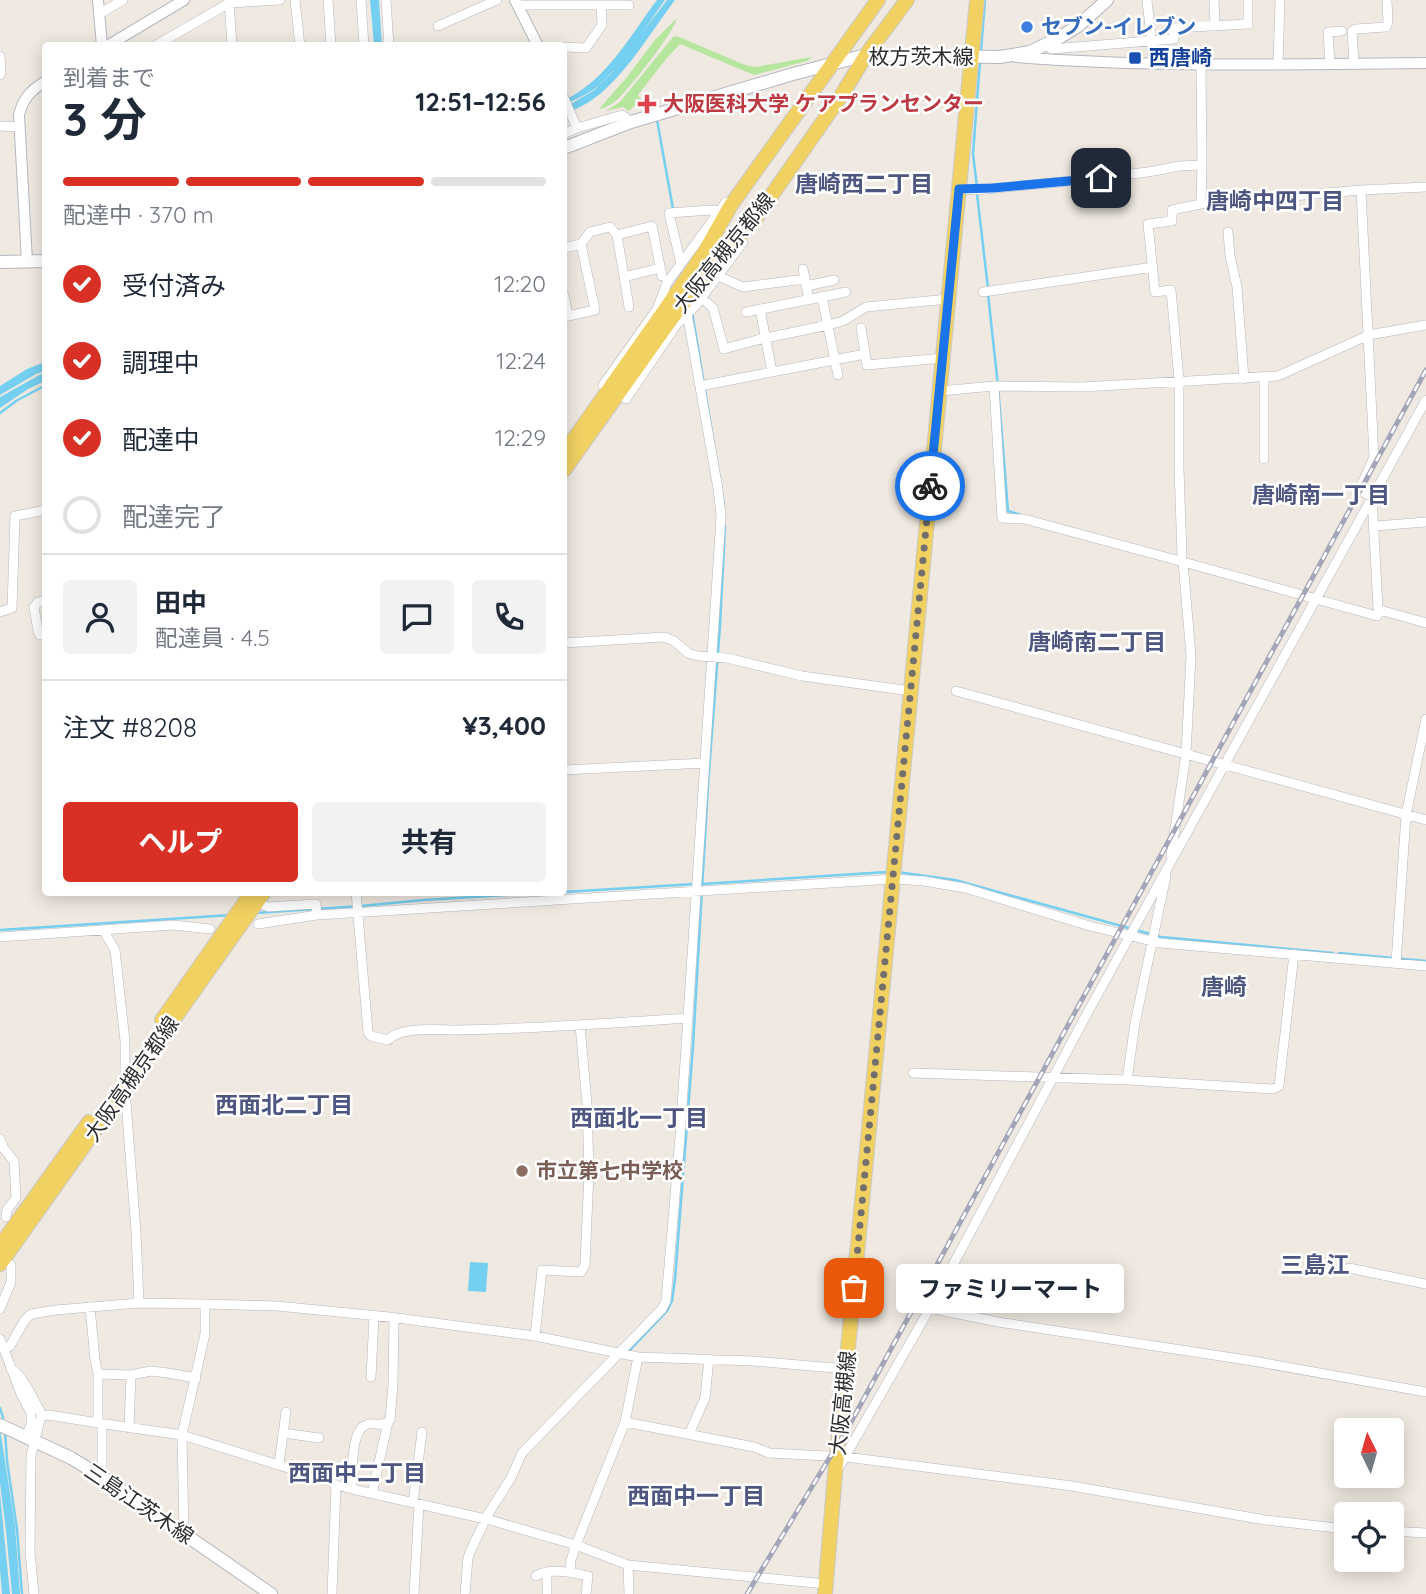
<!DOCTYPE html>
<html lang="ja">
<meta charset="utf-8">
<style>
:root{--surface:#fff;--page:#f2f2f3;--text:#1f2937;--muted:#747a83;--line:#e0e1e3;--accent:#d93025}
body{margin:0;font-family:Quicksand,"Noto Sans JP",sans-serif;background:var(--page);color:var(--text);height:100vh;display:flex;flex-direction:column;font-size:26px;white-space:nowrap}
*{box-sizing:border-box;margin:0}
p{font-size:23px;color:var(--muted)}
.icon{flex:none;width:38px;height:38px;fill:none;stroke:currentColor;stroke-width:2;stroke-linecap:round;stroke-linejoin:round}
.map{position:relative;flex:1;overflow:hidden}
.sheet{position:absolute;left:42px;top:42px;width:525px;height:854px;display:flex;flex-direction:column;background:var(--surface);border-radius:7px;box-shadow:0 4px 18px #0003}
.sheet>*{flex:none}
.needle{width:46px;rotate:355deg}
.controls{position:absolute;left:1334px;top:1418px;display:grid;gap:14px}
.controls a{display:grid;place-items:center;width:70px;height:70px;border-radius:7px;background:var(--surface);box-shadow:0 4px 18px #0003;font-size:35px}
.pin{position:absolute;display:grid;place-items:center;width:60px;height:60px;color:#fff;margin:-30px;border-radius:14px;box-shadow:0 4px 10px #0006}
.courier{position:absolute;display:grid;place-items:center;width:70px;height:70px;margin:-35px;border:5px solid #1a73e8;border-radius:50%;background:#fff;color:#222;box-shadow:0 2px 9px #0007}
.bubble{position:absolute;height:49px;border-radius:7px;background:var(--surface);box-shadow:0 4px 18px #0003;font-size:23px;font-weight:700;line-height:49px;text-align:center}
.overview em{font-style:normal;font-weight:700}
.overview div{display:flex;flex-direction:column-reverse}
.overview{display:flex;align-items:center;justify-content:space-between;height:119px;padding:0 21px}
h1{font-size:46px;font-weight:700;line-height:52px}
.bar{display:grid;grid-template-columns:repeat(4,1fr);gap:10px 7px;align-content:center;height:84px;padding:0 21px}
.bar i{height:9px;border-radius:5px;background:var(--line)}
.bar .on{background:var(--accent)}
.bar p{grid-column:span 4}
.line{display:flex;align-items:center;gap:18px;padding:0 21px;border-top:2px solid var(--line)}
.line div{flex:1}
.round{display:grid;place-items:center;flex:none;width:74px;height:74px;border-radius:7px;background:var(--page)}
ol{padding:0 21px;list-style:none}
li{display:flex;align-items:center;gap:21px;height:77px}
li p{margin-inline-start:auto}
li .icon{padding:7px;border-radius:50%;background:var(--accent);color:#fff;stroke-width:4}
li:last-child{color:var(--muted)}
li i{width:38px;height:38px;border:4px solid var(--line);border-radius:50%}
.button{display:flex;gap:14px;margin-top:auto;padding:14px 21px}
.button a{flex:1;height:80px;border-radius:7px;background:var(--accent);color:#fff;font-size:28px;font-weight:700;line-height:80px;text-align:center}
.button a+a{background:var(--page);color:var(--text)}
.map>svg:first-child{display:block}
</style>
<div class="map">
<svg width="1426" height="1594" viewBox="0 0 1426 1594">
<rect width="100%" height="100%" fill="#efe9e1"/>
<path fill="#b6e59e" d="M677,18C673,34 631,86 618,99C612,104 607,107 599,109L627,77L654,41Z
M677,36L745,65L755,67L812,57L807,61L754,75L680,44L666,59L638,95L641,99L629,111L623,107L606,111L620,102L673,37Z"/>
<path fill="#75cff0" d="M370,0H379L382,45H374Z
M657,0H665C647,25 617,73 593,90C584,96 573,100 564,106V100C606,81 630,36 657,0Z
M667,0H675C651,32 622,81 589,102C581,107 572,111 564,114V108L593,91L610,75Z
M45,362V371L36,374L0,395V386L27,369Z
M45,372V381L28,389L0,408V397Z
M470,1262L488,1263L486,1292L468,1291Z
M0,1429L15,1526L20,1594H12L6,1531L0,1483Z
M0,1493L10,1594H2L0,1570Z"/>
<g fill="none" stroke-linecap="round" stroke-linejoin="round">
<path stroke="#75cff0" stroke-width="2.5" d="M981,51L985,0
M657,120L673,209
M977,187L973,154L980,61
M977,194L988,288
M988,294L998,386L1008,511L1021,515
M692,312L724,505
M0,413L16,401L46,385
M897,872L955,880L1161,937L1333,953
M702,884L887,872
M564,892L695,884
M255,913L361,906L424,900L555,892
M0,930L231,915
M1339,953L1426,961
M629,1351L667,1311L672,1301L675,1279L693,1046L708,785L720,626L725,526
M0,1408L4,1421
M5,1431L7,1461L17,1529L22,1594"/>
<defs>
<path id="minor" d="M229,0L232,46
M295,0L300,46
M328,0L331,46
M361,0L364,46
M386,0L389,46
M1147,0L1154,65
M1214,0L1215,26
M517,5H601L602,25L586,48L564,47
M601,5H629
M99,14L123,0
M438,26L497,0
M155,46L229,3L280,0
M1051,49L1174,39L1173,28L1248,24V0
M0,56L1,73L0,75
M1278,64L1280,0
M1330,64L1328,32L1342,31
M1354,64L1352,31L1356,29L1386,27L1388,22L1387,0
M564,98L577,128
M0,126L19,127
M564,134L577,128L622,115L631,122
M1202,165L1201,204L1361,190L1426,187
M959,189L975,190L1051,183L1148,172L1179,166L1202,165L1201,65
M1361,190L1374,457L1359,490L1372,497L1378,608L1380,610L1426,623
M1228,232L1230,256L1237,287L1244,379
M617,235L652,226L662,276
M581,244L590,232L610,227L617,235L629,307
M564,248L581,244L595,310L564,317
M681,264L669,213L711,210L719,211
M803,269L809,300
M718,276L743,287L805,279
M624,277L660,268
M806,286L834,280
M983,292L1153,267
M564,295L568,316
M822,297L838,375
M702,298L713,308L724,349L757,340L828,325L843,321L866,307L948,299
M760,309L772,372
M746,312L846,292
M861,328L867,365L943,358
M1264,378V459
M700,386L865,354
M994,386L1082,387L1278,376L1369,335L1426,325
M606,387L603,385L657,309L667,283L726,202
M940,391L994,386L1002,518L1024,519L1180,561L1377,616L1380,610
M623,397L626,399L677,324L696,305L743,242
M1375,526L1426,522
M1180,561L1182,555L1179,469V380L1171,290L1155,292L1148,224L1172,221V210L1201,204
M46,601L38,602L34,607L38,631L40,635L46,634
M0,612L12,608L15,516L46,510
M564,643L664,637L674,641L688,653L698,656L727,658L802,676L911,691
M956,691L1426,820
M564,770L705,763
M1171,856L1186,754L1191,656L1183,562
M356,892L368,1032L371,1036L388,1040C401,1026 438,1030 456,1030C533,1029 611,1023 688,1018
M257,902L268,907L316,904L317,915
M258,924L317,915L894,879L924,881L965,888L1090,926L1160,943L1426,966
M103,930L115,950L125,1041V1089L136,1232L139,1303
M0,937L173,925L210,929
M1396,963L1406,815L1426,719
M913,1073L1127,1080L1273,1089L1279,1086L1294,954
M1127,1080L1135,1023L1166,876
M0,1139L4,1149L14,1161L16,1198L7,1210L6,1217
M1349,1268L1426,1284
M90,1307L95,1360L98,1374V1423
M930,1308L998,1322L1253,1361L1426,1392
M0,1309L11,1282V1265
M535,1336L542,1270L581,1272L585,1265L589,1172L587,1104L580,1025
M0,1339L21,1394L31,1413V1424L26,1437
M4,1350L10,1346L25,1320L31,1314L56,1310L139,1303L205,1304L277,1306L389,1317L535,1336L638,1357L752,1361L846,1369
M11,1369C25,1377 32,1398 40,1411L41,1416L31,1455L30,1552L34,1594
M98,1374L131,1375L151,1371L168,1373L196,1378
M371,1377L374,1316
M41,1416L49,1415L98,1423L182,1435L330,1481L336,1485L352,1489L490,1520L576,1545L628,1565L826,1584
M625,1422L754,1447L769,1453L846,1457L1072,1486L1265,1520L1346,1529
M129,1428L131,1375
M283,1433L319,1438
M689,1434L705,1398L709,1359
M279,1464L286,1412
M838,1469L930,1308L1089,1010L1426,400
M102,1477V1424
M352,1489C352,1476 351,1433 364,1426C373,1420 380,1429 390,1420L393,1385L394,1318
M372,1494L388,1422
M413,1503L422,1432
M1391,1531L1426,1533
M184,1534L182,1435L205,1334V1304
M628,1565L629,1594
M547,1572V1594
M570,1572L571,1560L576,1545L625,1422L638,1357
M536,1576C550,1567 573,1573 588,1576L586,1594
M332,1594L336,1485
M414,1594L419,1505
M465,1594L468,1558L471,1550L488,1514L511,1478L522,1453L662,1309L666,1301L680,1137L720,533L721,515L718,489L687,313"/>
<path id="tertiary" d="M98,0L102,46
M515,0L538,46
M107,46L184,0
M1016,57C1153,68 1289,64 1426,63
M27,261L19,115C23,98 31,90 46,81"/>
<path id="secondary" d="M564,148L631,122L793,74L866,55L1000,57L1030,52L1057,39L1078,26L1107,0
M0,262L46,261
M0,1425L71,1458L102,1477L271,1594"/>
<path id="primary" d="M564,453L662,314L704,253L731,205L878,0
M564,470L672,318L719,258L755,219L843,93L866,55L907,0
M162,1020L252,892
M0,1246L89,1122
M0,1264L264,892
M825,1594L835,1474L846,1369L977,0"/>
</defs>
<use href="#minor" stroke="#b4b7c1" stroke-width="10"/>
<use href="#tertiary" stroke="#b4b7c1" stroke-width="12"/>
<use href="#secondary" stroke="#b4b7c1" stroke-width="14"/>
<use href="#primary" stroke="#c9c9c9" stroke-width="16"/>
<use href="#minor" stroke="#fff" stroke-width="9"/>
<use href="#tertiary" stroke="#fff" stroke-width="10"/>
<use href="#secondary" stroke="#fff" stroke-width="12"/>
<use href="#primary" stroke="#f2d163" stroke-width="14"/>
<defs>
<path id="rail" d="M747,1594L850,1424L1426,370"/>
</defs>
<use href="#rail" stroke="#a3a6b8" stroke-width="5"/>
<use href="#rail" stroke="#fff" stroke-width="2.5" stroke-dasharray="8" stroke-linecap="butt"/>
</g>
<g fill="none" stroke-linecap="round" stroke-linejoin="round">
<path stroke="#726f6d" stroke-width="7" stroke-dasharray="0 12.6" d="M854,1288L930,486"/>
<path stroke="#1a73e8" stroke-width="9" d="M930,486L959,189L993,188L1101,178"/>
</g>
<circle fill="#3f7fe0" stroke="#fff" stroke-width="2.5" cx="1027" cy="27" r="7"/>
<rect fill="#1a4fb4" stroke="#fff" stroke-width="2.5" x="1128" y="51" width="14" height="14" rx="3.5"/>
<path fill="#e0444e" stroke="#fff" stroke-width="2.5" d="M643.5 93.5h7v7h7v7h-7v7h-7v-7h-7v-7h7z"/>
<circle fill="#8d6e63" stroke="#fff" stroke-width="2.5" cx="522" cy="1171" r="7"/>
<g text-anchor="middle" stroke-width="5" stroke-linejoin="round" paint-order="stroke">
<g font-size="21" font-weight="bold" fill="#366cbe" stroke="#fff" text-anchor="start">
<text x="1041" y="34">セブン-イレブン</text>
</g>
<g font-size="21" fill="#2e2e2e" stroke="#fff">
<text x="921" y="64">枚方茨木線</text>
<text transform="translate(724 253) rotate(-51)" y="7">大阪高槻京都線</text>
<text transform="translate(132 1079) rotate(-55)" y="7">大阪高槻京都線</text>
<text transform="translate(843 1403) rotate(-84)" y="7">大阪高槻線</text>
<text transform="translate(139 1504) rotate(34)" y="7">三島江茨木線</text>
</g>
<g font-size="21" font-weight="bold" fill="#164399" stroke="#fff" text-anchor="start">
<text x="1149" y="65">西唐崎</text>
</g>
<g font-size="21" font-weight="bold" fill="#be3a42" stroke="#fff" text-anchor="start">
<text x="663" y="111">大阪医科大学 ケアプランセンター</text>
</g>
<g font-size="21" font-weight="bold" fill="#785e54" stroke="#fff" text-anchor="start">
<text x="536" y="1178">市立第七中学校</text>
</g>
<g font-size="23" font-weight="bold" fill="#4d5680" stroke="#fff">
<text x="864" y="192">唐崎西二丁目</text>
<text x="1275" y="209">唐崎中四丁目</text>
<text x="1321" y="503">唐崎南一丁目</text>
<text x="1097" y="650">唐崎南二丁目</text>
<text x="1224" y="995">唐崎</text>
<text x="284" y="1113">西面北二丁目</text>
<text x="639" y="1126">西面北一丁目</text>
<text x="1315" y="1273">三島江</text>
<text x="357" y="1481">西面中二丁目</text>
<text x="696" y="1504">西面中一丁目</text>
</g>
</g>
</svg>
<div class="controls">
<a><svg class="needle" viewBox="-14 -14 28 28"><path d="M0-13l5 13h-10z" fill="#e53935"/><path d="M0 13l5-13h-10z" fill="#747a83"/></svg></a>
<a><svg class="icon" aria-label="locate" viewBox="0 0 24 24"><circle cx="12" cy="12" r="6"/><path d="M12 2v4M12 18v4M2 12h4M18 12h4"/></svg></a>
</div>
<div class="pin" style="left:854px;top:1288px;background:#ea580c"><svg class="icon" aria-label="bag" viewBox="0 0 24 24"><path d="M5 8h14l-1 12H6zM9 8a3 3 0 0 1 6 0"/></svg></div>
<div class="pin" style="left:1101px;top:178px;background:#1f2937"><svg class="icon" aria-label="home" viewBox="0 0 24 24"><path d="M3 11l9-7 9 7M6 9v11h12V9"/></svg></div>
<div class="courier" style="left:930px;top:486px"><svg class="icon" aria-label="bike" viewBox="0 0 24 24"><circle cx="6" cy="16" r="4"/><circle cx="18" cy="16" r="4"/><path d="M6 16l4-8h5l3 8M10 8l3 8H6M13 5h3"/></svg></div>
<div class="bubble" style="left:896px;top:1264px;width:228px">ファミリーマート</div>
<section class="sheet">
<div class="overview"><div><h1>3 分</h1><p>到着まで</p></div><em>12:51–12:56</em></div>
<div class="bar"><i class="on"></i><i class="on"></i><i class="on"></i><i></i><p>配達中 · 370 m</p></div>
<ol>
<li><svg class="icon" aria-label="check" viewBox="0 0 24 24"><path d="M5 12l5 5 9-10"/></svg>受付済み<p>12:20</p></li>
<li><svg class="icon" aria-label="check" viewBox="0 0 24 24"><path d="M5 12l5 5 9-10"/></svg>調理中<p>12:24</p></li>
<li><svg class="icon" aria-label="check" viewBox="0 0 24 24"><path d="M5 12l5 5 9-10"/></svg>配達中<p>12:29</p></li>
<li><i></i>配達完了</li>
</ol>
<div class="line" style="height:126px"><a class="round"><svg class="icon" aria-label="person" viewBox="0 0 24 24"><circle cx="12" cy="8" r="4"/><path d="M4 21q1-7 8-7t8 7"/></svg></a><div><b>田中</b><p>配達員 · 4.5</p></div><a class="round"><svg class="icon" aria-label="chat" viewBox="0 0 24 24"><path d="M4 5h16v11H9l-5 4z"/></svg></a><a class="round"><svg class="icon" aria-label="phone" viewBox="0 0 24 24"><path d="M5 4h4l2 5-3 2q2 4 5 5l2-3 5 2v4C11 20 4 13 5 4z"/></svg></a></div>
<div class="line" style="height:91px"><div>注文 #8208</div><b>¥3,400</b></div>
<div class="button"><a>ヘルプ</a><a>共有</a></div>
</section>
</div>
